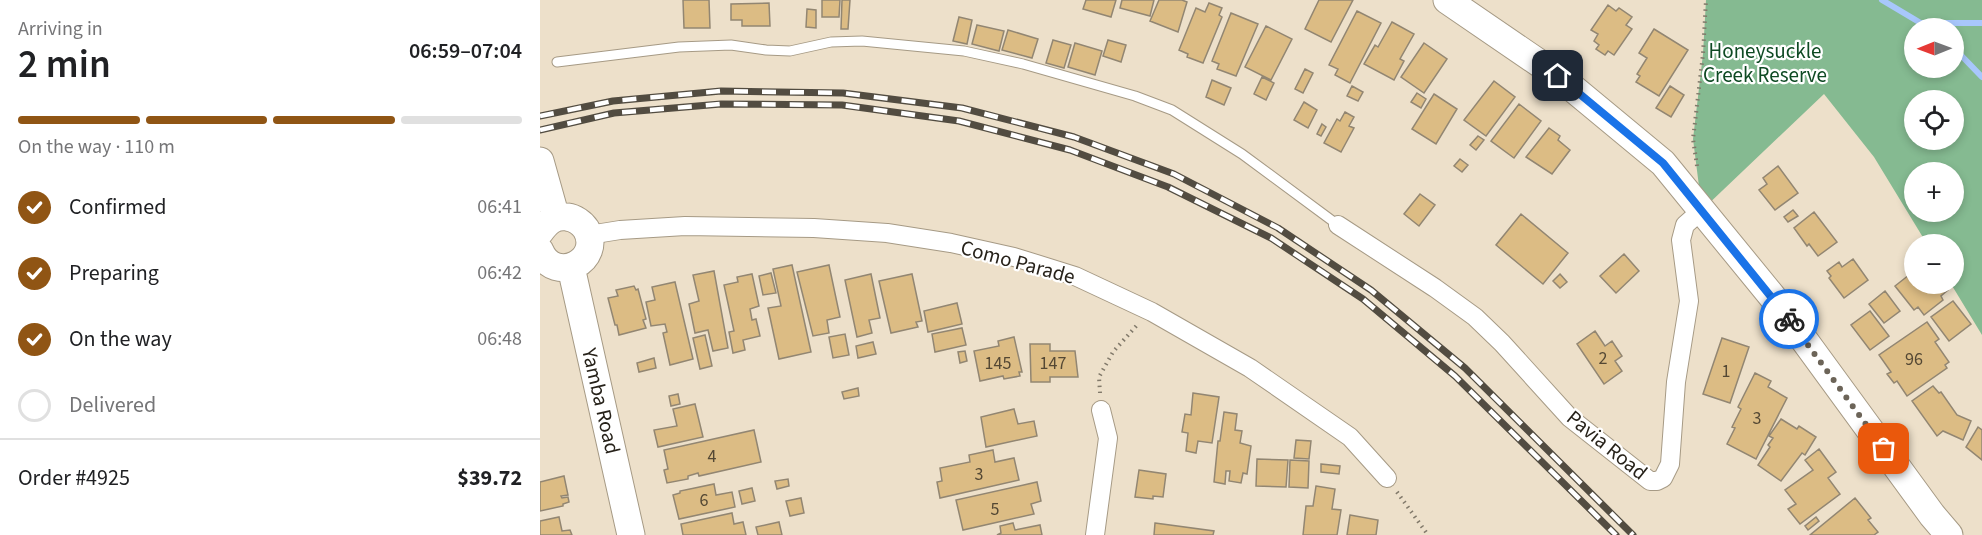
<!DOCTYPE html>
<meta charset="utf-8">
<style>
:root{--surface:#fff;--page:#f6f6f6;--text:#202124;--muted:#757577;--line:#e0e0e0;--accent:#905514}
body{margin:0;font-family:"Source Sans 3",sans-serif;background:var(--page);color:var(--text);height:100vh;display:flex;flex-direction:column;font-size:22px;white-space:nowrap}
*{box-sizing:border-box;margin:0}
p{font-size:20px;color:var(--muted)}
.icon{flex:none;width:33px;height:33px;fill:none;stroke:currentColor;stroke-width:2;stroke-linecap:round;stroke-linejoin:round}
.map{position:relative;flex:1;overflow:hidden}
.sheet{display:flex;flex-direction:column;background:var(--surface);width:540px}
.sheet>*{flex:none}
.needle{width:39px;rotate:269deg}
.fabs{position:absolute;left:1364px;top:18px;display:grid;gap:12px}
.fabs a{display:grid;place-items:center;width:60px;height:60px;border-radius:50%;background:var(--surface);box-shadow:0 3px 9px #0003;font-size:30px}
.pin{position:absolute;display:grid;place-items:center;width:51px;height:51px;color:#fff;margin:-26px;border-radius:12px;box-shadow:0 3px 9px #0006}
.courier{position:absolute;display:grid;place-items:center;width:60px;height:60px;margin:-30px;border:4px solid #1a73e8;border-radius:50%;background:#fff;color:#222;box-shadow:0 2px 8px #0007}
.overview em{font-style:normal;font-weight:600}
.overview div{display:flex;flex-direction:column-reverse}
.overview{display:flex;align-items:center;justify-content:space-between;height:102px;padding:0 18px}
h1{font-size:39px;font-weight:600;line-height:45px}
.bar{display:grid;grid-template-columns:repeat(4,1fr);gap:9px 6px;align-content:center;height:72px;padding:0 18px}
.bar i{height:8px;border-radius:4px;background:var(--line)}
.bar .on{background:var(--accent)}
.bar p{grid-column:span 4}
.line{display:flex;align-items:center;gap:15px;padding:0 18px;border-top:2px solid var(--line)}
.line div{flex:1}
ol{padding:0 18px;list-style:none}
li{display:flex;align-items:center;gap:18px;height:66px}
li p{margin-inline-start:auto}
li .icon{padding:6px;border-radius:50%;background:var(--accent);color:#fff;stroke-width:4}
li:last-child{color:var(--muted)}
li i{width:33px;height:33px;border:3px solid var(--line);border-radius:50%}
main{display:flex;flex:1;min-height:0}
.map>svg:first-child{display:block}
</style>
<main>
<section class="sheet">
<div class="overview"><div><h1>2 min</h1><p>Arriving in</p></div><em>06:59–07:04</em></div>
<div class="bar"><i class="on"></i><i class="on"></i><i class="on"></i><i></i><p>On the way · 110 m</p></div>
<ol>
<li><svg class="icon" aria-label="check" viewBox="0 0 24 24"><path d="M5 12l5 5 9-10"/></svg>Confirmed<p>06:41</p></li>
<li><svg class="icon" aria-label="check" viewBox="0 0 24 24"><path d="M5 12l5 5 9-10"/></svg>Preparing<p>06:42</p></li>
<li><svg class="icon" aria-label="check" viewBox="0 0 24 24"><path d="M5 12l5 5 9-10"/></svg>On the way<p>06:48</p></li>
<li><i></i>Delivered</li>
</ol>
<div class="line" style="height:78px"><div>Order #4925</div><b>$39.72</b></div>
</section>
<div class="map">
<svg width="1442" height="535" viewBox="0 0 1442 535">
<rect width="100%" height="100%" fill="#ede0ca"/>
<path fill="#85ba91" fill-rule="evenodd" d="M1166,0H1442V335L1411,284H1413V244H1387L1334,157L1284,94L1162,210L1153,139L1163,54ZM1374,28H1413V68H1374ZM1374,100H1413V140H1374ZM1374,172H1413V212H1374Z"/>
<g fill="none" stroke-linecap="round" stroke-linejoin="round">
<path stroke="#a8c7fb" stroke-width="6" d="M1342,0L1389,28
M1380,23H1442
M1413,47L1442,77"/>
</g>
<path fill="#dcbc84" stroke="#928672" stroke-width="1.5" d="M143,0H169L170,28H144Z
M282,0H300L299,17H282Z
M302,0H310L308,29H301Z
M546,0H576L571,17L543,9Z
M582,0H614L610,16L580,8Z
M619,0H642L647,2L638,32L610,21Z
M779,0H813L791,42L765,29Z
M229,3L230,26H202V20H191V4Z
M669,3L682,8L679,15L682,17L663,63L647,57L648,54L639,50L656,8L665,12Z
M1068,5L1076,11L1079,8L1092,17L1086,25L1092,29L1074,55L1068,51L1065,55L1056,49L1059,45L1054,41L1058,34L1051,30Z
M267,9L276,10V28L266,27Z
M817,11L841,23L810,83L795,75L798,69L789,65Z
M691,13L718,24L696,76L677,69L679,64L672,61Z
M419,17L432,20L427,44L413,41Z
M852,22L874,34L860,59L864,61L854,80L824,64L835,45L838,47Z
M437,25L464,31L459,51L432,44Z
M726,26L752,39L731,80L705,67Z
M1114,29L1148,50L1119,96L1096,82L1100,76L1097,74L1107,58L1099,53Z
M468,30L498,39L492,58L462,50Z
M513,40L531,45L524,68L506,63Z
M568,40L586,45L581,62L563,56Z
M535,43L562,51L555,75L528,67Z
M884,43L907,59L884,93L861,77Z
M765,69L773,73L763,93L755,89Z
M722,77L734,83L726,100L714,94Z
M672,80L691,88L684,105L666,97Z
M954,81L975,97L946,136L924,120Z
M812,86L823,92L818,101L807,96Z
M1130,86L1144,95L1131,117L1116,108Z
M877,93L886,99L881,108L871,102Z
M894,94L917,109L896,144L872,129Z
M764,102L777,110L768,128L754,120Z
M979,104L1001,121L974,158L951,141Z
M805,112L814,117L809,126L814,128L801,152L784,143L797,119L800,121Z
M782,124L786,127L781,136L777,134Z
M1009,128L1020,136L1018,140L1030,150L1012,174L986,157Z
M938,136L944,140L936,150L930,145Z
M920,159L928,165L922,172L914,166Z
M1238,166L1258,193L1235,210L1219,190L1227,184L1223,178Z
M880,194L895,205L879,226L864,214Z
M1253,210L1258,216L1248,222L1244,217Z
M1274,212L1297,242L1278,256L1269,244L1267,246L1254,228Z
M981,214L1028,253L1003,284L956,245Z
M1084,254L1099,271L1076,293L1060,276Z
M1313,259L1328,280L1304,298L1289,278L1291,276L1287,271L1299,262L1302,267Z
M252,265L271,352L239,359L228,308L241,306L233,269Z
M289,265L300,317L287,320L289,333L273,336L257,272Z
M174,271L188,348L173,351L168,330L155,333L149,304L159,301L153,275Z
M1374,271V284H1403L1408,290L1401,296L1403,300L1384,315L1378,307L1374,310L1355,286Z
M231,273L236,293L223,295L219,276Z
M212,274L219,306L210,309L212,320L216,319L220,336L203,340L205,350L193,353L189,332L194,331L184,285L198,282L197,277Z
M331,274L340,318L329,320L332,333L317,337L305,280Z
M372,274L382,321L376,322L378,327L351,333L339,281Z
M1020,274L1027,282L1020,288L1013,281Z
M135,282L153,359L130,365L123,333L127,332L125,324L111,326L106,302L115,300L112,287Z
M94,286L96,290L98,289L106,319L103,320L106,328L79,335L77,325H75L68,298L78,296L76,290Z
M1345,291L1360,311L1344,323L1329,304Z
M1413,301L1431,324L1409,341L1391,317Z
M417,303L422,324L388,332L384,311Z
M1330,311L1349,336L1330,350L1311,325Z
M1387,322L1399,339L1395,342L1409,362L1405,365L1407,368L1367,396L1357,381L1354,383L1347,374L1351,372L1339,355Z
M422,328L426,345L395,352L392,334Z
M1055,331L1065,346L1072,341L1082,356L1075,361L1082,371L1064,384L1037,344Z
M305,334L309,355L293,358L289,337Z
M165,335L172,366L160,369L153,338Z
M474,337L482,372H479L480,376L464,379L463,376L440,381L434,351L459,346L458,341Z
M1182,338L1209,347L1190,403L1163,394Z
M333,342L336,354L318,358L316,346Z
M490,344H510V351H535L538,377H510V382H491Z
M425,351L427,361L420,363L418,352Z
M114,358L116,368L99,372L97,363Z
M1215,373L1231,381L1228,387L1247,398L1216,459L1187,444L1195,428L1192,427L1201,409L1198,407Z
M1393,386L1399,393L1401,392L1417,415L1431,421L1423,440L1403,431L1397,436L1372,401Z
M318,388L319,396L304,399L302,392Z
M653,393L679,397L672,443L658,441L656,453L646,451L648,433L642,432L645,414L651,415Z
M138,394L140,404L131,406L129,396Z
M155,404L163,437L118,447L114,430L137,426L133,409Z
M474,409L478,424L494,421L497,436L446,447L441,417Z
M684,412L697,414L695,430L702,431L700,443L711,446L707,474L703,473L701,483L689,481L690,471H686L685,484L674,482L678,441H680Z
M1241,419L1257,429L1259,426L1276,437L1265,455L1262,453L1241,481L1218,465L1230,447L1228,445L1233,438L1229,436Z
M1438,427L1442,430V460L1426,447Z
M214,430L221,462L159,476L158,473L148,476V479L127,483L124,470L128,469L124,450Z
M756,440L771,441L769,459L754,458Z
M1279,449L1296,472L1288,478L1300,494L1260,524L1248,509L1256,504L1245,490L1273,470L1265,460Z
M453,450L455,462L474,458L479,480L400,498L397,482L402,481L400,468L430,462L429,455Z
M717,459L748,460L746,487L716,486Z
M750,460L769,461L768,488L749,487Z
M781,464L800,466L799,474L781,472Z
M599,470L626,474L623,497L613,496V499L595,497Z
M24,476L28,495L21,496L22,498L28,497L29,502L23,504V506L0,511V482Z
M248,479L249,486L237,489L235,481Z
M497,482L501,501L491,504L494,514L423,530L416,500Z
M174,484L176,495L192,492L195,507L139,519L133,495L140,493V491Z
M776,486L795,489L792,509L801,510L797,535H763L766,506H773Z
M212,488L215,501L202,504L199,491Z
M261,498L264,513L250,516L246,501Z
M1315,498L1331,518L1328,520L1338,532L1334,535H1270Z
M192,513L194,524L203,522L206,535H143L141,524Z
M810,515L838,520L836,535H807Z
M19,517L22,531L30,530L32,535H0V521Z
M1276,517L1279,521L1268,530L1265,526Z
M239,522L242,535H218L216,527Z
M473,523L475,530L500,525L502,535H457L461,533L460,526Z
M615,523L674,531L673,535H614Z"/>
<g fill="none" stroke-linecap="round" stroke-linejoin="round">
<defs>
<path id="lane" d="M17,62L139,47L191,45L226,50L250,51L291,42L322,41L424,51L483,64L595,96L632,110L702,154L798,225"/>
<path id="street" d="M798,225L895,288L935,317L962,343L1030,418L1110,481H1117L1123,478L1130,464L1136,382L1149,301L1141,240L1145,225L1162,210
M49,235L80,230L145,226L274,228L347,233L411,243L474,257L535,276L612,312L710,368L810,437L847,478
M555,535L568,438L561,410"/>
<path id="secondary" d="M907,0L1018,76L1123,163L1235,300L1392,515L1409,535
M0,161L16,218
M0,232C7,222 15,215 27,217C35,218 42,223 46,229C64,260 15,286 0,251
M31,267L91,535"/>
</defs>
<use href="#lane" stroke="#a69a85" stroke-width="11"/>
<use href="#street" stroke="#a69a85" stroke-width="20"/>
<use href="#secondary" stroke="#a69a85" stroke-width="29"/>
<path stroke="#81796a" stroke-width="4" stroke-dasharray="1.5 4.5" stroke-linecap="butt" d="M1157,166L1153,139L1163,54L1166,0
M560,393L559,377L573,352L598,324
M857,492L888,535"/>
<use href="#lane" stroke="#fff" stroke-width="9"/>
<use href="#street" stroke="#fff" stroke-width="18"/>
<use href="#secondary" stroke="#fff" stroke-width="27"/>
<defs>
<path id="rail" d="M0,116L73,101L181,91L303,93L422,108L534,137L634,174L738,228L831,290L925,368L1093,535
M0,130L74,113L181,104L302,105L419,121L530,150L628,187L731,238L823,299L915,376L1076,535"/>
</defs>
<use href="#rail" stroke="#524c41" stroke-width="7"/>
<use href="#rail" stroke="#fff" stroke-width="4.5" stroke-dasharray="14" stroke-linecap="butt"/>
</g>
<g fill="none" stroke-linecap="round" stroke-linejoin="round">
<path stroke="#6c6458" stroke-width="6" stroke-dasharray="0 10.8" d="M1249,319L1344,449"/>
<path stroke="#1a73e8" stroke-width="8" d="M1018,76L1123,163L1249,319"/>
</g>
<g text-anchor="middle" stroke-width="4.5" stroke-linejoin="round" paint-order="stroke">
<g font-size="18" fill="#544834">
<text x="1063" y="364">2</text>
<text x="1374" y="365">96</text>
<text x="458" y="369">145</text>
<text x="513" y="369">147</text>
<text x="1186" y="377">1</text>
<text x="1217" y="424">3</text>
<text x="172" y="462">4</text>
<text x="439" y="480">3</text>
<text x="164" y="506">6</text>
<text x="455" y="515">5</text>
</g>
<g font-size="21" fill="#0e4a23" stroke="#fff">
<text x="1225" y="58">Honeysuckle<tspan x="1225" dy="24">Creek Reserve</tspan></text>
</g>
<g font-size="21" fill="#27221a" stroke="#fff">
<text transform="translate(478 262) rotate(15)" y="7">Como Parade</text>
<text transform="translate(61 401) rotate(77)" y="7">Yamba Road</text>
<text transform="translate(1067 445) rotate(39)" y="7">Pavia Road</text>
</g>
</g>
</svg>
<div class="fabs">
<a><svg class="needle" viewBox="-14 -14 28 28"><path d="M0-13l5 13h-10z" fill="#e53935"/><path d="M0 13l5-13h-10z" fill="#757577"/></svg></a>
<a><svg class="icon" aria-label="locate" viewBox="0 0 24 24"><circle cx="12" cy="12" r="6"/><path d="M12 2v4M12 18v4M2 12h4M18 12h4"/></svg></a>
<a>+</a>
<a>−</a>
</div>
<div class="pin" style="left:1344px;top:449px;background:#ea580c"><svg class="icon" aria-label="bag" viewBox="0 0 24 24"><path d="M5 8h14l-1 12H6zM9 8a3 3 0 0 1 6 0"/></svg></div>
<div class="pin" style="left:1018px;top:76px;background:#1f2937"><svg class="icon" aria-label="home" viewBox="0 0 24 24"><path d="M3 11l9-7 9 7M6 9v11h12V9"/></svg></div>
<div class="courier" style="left:1249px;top:319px"><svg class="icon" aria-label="bike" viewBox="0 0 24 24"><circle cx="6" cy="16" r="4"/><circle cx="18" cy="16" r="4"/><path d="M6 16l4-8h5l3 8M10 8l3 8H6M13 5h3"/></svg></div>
</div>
</main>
